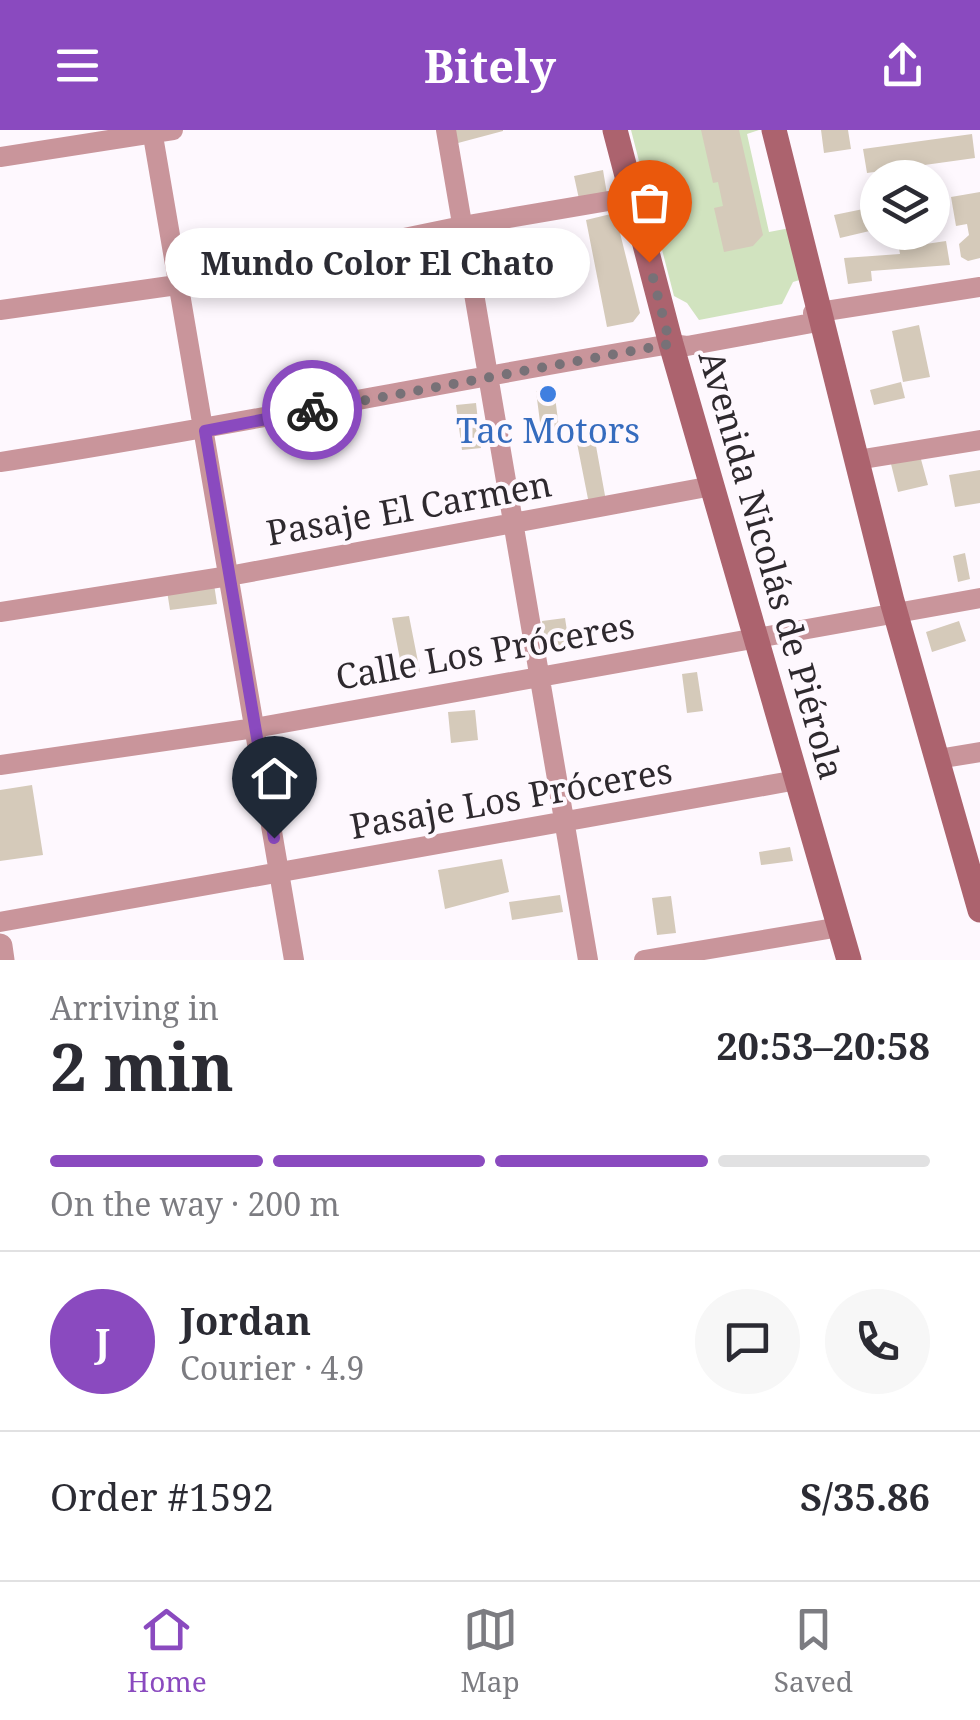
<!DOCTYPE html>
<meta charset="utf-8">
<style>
:root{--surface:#fff;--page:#f7f7f7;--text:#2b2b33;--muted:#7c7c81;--line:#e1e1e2;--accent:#8a4abf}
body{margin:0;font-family:"Noto Serif",serif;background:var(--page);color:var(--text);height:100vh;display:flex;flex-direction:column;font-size:38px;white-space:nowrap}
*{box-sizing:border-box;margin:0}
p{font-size:32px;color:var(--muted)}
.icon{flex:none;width:55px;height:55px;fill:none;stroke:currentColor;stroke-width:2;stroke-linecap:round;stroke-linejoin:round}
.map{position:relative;height:830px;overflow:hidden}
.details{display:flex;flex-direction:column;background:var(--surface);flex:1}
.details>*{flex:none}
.fabs{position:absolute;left:860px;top:30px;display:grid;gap:20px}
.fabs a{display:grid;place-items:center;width:90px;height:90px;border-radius:50%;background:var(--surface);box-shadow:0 5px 15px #0003;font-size:50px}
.pin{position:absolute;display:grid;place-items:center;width:85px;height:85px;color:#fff;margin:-102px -42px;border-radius:50% 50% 50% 0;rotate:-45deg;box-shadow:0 0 10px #0007}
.pin .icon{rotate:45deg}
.courier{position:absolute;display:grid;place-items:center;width:100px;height:100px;margin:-50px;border:8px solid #8a4abf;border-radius:50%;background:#fff;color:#222;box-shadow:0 2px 12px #0007}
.bubble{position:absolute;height:70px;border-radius:35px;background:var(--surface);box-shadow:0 5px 15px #0003;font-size:32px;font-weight:700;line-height:70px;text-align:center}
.headline em{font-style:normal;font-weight:700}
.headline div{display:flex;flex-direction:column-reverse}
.headline{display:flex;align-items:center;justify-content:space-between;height:170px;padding:0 50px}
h1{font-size:65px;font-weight:700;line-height:75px}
.bar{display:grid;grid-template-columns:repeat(4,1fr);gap:15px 10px;align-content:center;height:120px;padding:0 50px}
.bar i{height:12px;border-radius:8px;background:var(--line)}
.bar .on{background:var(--accent)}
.bar p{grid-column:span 4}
.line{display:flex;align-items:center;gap:25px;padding:0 50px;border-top:2px solid var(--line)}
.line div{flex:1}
.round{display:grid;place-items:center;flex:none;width:105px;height:105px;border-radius:52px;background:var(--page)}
header{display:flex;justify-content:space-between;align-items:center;height:130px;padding:0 50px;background:var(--accent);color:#fff;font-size:45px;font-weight:700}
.dock{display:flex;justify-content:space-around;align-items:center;height:140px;border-top:2px solid var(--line);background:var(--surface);font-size:28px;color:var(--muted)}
.dock a{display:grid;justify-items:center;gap:5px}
.dock .on{color:var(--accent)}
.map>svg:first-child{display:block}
</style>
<header><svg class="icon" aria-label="menu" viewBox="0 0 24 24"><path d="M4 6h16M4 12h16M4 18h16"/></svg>Bitely<svg class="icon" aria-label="share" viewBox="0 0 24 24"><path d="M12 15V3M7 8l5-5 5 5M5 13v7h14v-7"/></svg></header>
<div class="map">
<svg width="980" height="830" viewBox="0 0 980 830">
<rect width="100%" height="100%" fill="#fef8fe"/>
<path fill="#d1e3bf" d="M631,0H759L747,4L769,102L790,98L803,149L793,152L782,174L699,190L687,173L674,166Z"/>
<path fill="#d5caba" d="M454,0H503V1L458,13Z
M701,0H739L763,105L753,116L724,122L714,78L723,76L718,52L713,53Z
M821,0H848L851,19L824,23Z
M972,4L975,28L867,43L863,19Z
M603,40L607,64L579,69L574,46Z
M980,62V128L968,131L961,127L959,114L969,105L967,94L956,96L951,67Z
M943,68L946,89L932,91V69Z
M878,76V99L840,108L834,85Z
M615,83L640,183L633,192L607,197L586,90Z
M454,109L460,143L427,149L422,115Z
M946,111L950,135L871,141L872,151L848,154L844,128L900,124L899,118Z
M919,195L930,247L903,252L892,201Z
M901,252L905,268L874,275L870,260Z
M554,259L559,298L541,300L536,261Z
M476,273L481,318L462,320L456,275Z
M594,305L606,371L589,374L576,308Z
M919,322L928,355L898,362L890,330Z
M980,340V373L955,377L949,345Z
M965,423L970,449L958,452L953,426Z
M214,454L217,474L170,480L167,461Z
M409,486L420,542L403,545L392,488Z
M565,488L569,514L546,517L542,491Z
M959,491L966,511L932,522L926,502Z
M697,542L703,581L687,583L682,544Z
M475,580L478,610L451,613L448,582Z
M32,655L43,725L0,731V660Z
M790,717L793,731L761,735L759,722Z
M502,729L509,762L445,779L438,740Z
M560,765L563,782L512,790L509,772Z
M671,766L676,803L657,805L652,768Z"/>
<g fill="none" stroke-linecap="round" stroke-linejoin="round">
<path stroke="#c9959b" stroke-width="20" d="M152,0L294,830
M446,0L588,830
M0,27L173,0
M0,180L177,155L462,96L632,67
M813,183L980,157
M857,330L980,310
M0,332C224,298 446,251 671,214L687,216L812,193L823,184
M0,482L229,446L712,356
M938,629L980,622
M0,635L255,598L980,468
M0,792L797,650
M644,830L840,797"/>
<path stroke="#c9959b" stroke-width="25" d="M0,816L2,830"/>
<path stroke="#ac636e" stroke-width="25" d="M615,0L671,214L849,830
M774,0L892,471L980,780"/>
</g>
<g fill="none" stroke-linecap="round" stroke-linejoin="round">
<path stroke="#777177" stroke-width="10" stroke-dasharray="0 18" d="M312,280L670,214L649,132"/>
<path stroke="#8a4abf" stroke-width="12" d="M274,708L205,301L312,280"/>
</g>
<circle fill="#3f7fe0" stroke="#fef8fe" stroke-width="4" cx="548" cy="264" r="10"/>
<g text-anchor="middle" stroke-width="8" stroke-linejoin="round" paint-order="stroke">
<g font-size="35" fill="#366cbe" stroke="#fef8fe">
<text x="548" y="313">Tac Motors</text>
</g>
<g font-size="35" fill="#2e292e" stroke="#fef8fe">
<text transform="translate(409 379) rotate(-10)" y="12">Pasaje El Carmen</text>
<text transform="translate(771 435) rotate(74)" y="12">Avenida Nicolás de Piérola</text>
<text transform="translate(485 522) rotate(-10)" y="12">Calle Los Próceres</text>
<text transform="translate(511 669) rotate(-10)" y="12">Pasaje Los Próceres</text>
</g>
</g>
</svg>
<div class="fabs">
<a><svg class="icon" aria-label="layers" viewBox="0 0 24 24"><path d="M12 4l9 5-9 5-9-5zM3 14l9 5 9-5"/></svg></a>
</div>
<div class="pin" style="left:649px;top:132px;background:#ea580c"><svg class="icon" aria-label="bag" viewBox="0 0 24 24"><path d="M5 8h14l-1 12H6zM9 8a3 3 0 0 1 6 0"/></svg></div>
<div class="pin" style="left:274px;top:708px;background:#1f2937"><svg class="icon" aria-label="home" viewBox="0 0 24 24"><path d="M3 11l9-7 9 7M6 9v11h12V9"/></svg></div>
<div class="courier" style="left:312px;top:280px"><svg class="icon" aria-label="bike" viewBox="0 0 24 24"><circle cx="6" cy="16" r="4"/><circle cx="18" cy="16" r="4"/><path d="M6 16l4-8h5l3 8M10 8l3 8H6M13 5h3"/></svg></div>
<div class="bubble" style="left:165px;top:98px;width:425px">Mundo Color El Chato</div>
</div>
<section class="details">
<div class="headline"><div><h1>2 min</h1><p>Arriving in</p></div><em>20:53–20:58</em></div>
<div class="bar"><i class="on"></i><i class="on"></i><i class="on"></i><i></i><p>On the way · 200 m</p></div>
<div class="line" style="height:180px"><b class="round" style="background:var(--accent);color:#fff">J</b><div><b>Jordan</b><p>Courier · 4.9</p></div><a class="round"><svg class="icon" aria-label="chat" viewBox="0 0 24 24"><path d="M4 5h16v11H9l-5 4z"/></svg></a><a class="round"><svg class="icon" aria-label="phone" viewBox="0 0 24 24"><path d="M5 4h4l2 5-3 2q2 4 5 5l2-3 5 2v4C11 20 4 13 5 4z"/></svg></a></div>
<div class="line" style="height:130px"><div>Order #1592</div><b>S/35.86</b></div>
</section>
<nav class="dock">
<a class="on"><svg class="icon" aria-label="home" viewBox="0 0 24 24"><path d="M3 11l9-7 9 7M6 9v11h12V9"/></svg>Home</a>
<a><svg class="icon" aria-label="map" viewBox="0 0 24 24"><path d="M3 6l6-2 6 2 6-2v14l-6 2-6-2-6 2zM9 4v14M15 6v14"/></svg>Map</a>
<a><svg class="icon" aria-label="saved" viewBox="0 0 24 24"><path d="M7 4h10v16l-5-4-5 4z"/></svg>Saved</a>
</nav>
